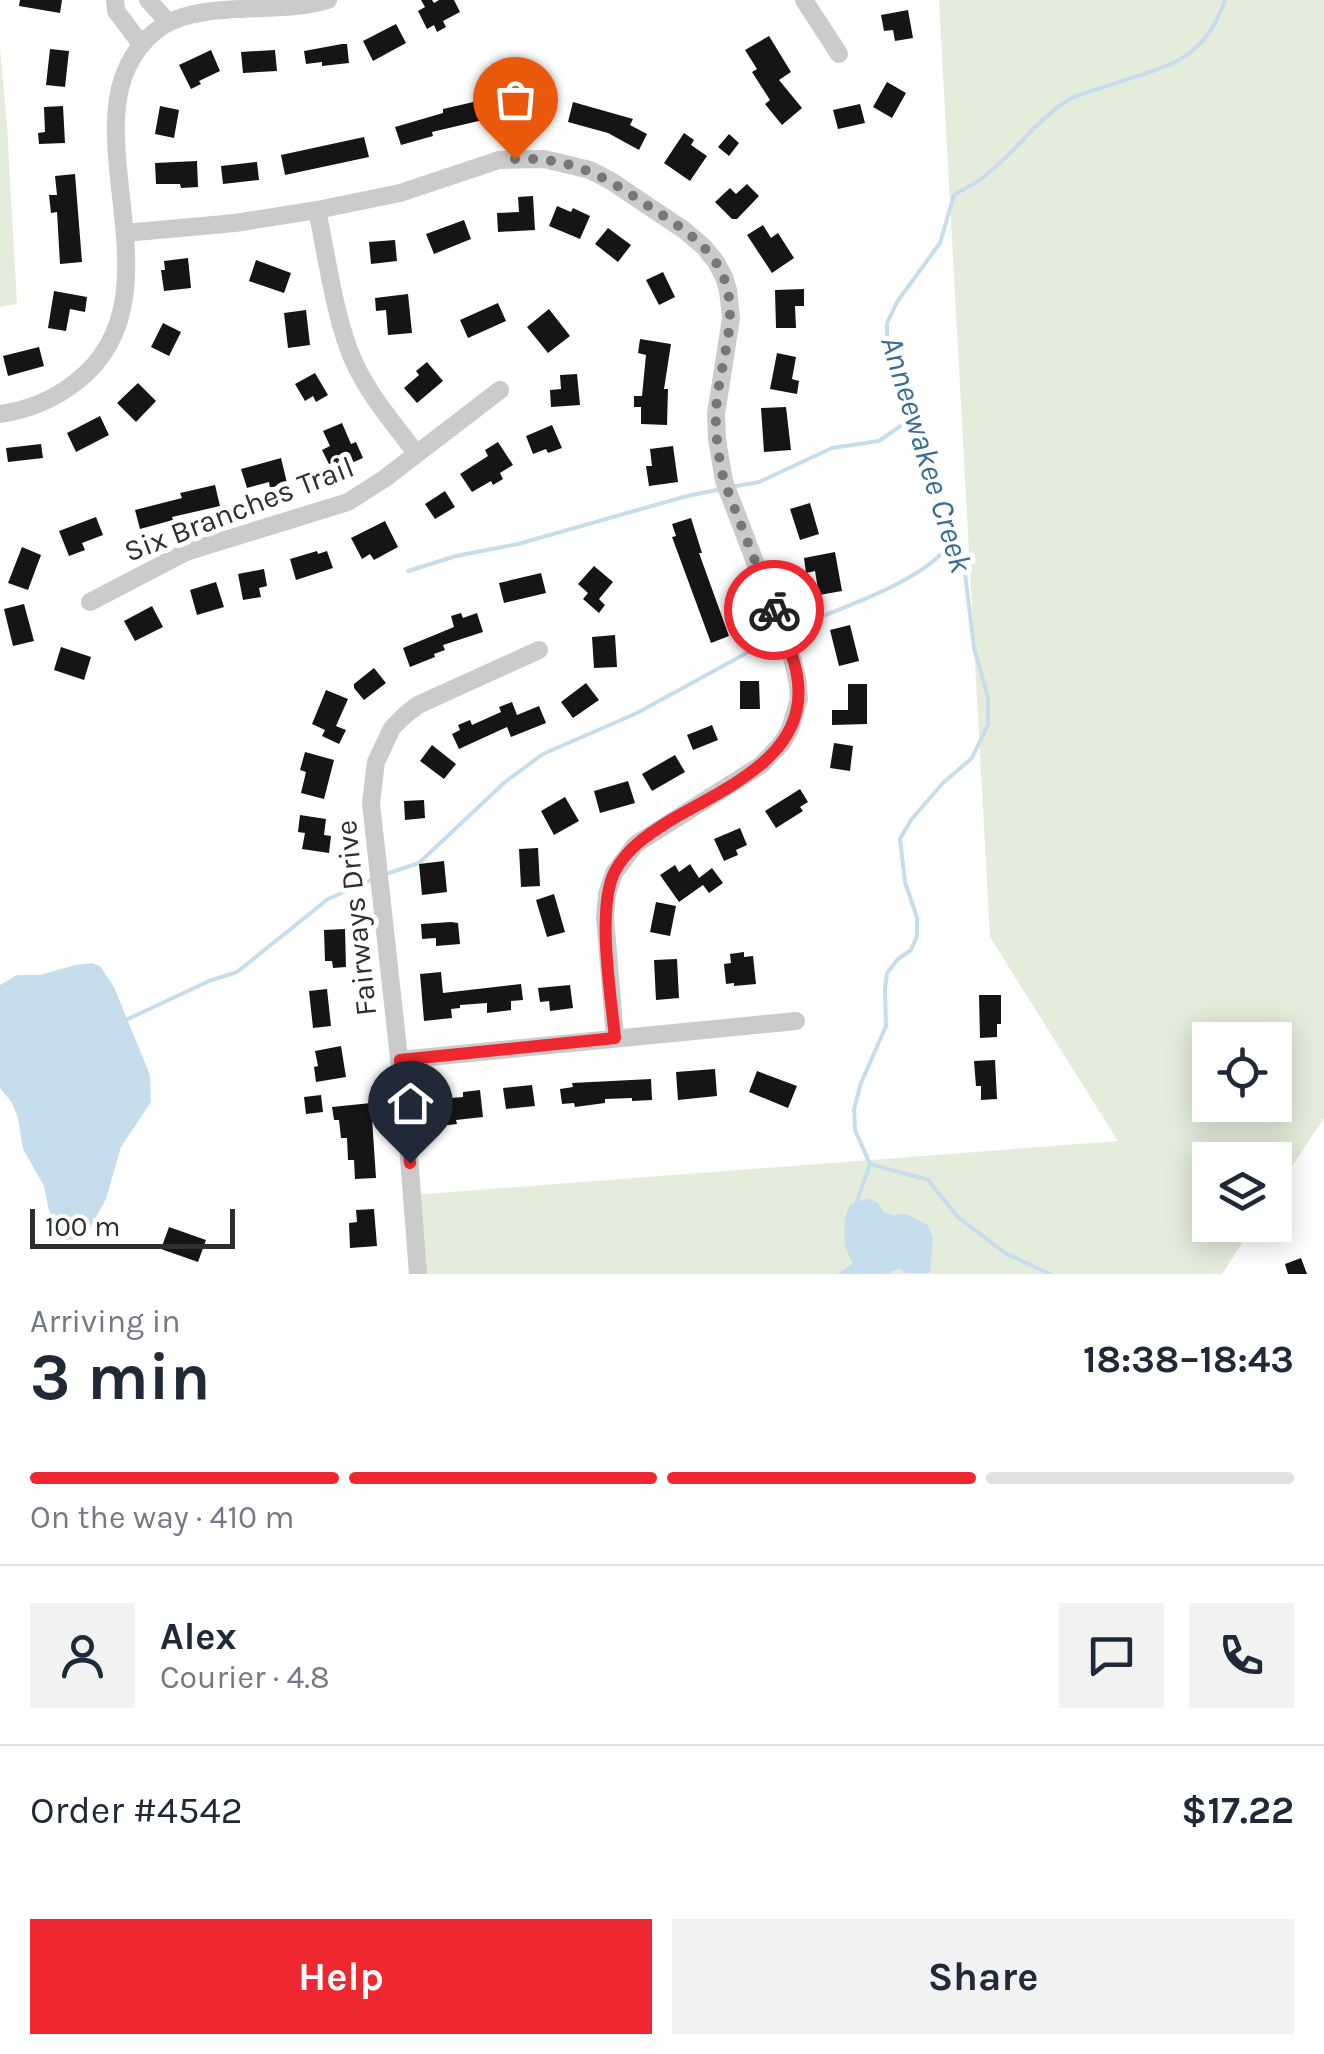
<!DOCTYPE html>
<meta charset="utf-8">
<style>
:root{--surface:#fff;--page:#f2f2f3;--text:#1f2937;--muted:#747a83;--line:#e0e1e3;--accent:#ee2730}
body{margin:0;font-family:Karla,sans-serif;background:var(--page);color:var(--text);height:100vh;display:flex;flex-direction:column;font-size:38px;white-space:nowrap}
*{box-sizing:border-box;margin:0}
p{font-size:32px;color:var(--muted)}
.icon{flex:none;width:55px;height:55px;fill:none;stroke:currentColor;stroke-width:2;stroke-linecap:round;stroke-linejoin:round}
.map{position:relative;height:1274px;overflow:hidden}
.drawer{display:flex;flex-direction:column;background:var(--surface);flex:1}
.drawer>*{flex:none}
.buttons{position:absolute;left:1192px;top:1022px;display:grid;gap:20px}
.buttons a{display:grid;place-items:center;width:100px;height:100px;border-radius:0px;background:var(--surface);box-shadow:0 5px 25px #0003;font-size:50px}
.scale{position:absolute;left:30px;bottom:25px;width:205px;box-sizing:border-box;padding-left:10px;border:5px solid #2e2e2e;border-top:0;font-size:28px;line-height:35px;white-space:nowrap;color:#2e2e2e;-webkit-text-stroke:8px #fff;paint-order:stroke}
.pin{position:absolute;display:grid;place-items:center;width:85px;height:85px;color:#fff;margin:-102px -42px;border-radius:50% 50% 50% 0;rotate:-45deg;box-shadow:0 0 10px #0007}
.pin .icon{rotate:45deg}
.courier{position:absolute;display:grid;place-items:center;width:100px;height:100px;margin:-50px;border:8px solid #ee2730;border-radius:50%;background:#fff;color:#222;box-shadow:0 2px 12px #0007}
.summary em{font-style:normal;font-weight:700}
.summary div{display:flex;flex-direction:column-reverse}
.summary{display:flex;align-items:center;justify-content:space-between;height:170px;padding:0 30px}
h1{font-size:65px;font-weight:700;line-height:75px}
.bar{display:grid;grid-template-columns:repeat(4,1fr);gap:15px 10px;align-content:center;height:120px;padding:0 30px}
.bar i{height:12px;border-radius:8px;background:var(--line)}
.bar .on{background:var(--accent)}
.bar p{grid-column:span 4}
.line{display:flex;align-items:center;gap:25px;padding:0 30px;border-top:2px solid var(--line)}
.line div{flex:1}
.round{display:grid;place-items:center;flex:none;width:105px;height:105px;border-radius:0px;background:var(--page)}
.button{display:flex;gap:20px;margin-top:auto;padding:20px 30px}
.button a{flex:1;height:115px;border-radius:0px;background:var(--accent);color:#fff;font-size:40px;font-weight:700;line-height:115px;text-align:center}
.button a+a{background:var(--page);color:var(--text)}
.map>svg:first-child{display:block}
</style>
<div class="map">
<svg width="1324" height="1274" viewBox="0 0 1324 1274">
<rect width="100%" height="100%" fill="#fff"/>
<path fill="#e4ecdb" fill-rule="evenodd" d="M939,0H1324V1118L1275,1192V1160H1210V1225H1254L1222,1274H418L413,1195L1118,1141L990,937ZM1210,1040H1275V1105H1210Z
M0,47L7,125L17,304L0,307Z"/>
<path fill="#c6dded" d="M91,963L100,966L114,987L150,1075L151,1102L121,1147L106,1199L90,1228L77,1239L65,1240L49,1211L44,1186L23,1149L18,1118L12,1103L0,1088V985L17,975H40L75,965Z
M867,1198L877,1202L884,1212L893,1215L906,1214L928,1225L933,1238L930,1273H906L899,1269L890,1272L891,1274H838L853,1263C842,1248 842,1221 850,1205Z"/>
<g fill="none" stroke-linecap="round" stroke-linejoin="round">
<path stroke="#c6dded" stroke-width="4" d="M731,487L759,482L832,448L879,441L902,425L914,402
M408,571L456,556L518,544L687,496L722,489
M789,630C832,611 908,587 940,555C945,549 950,542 954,535
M386,874L419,863L505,782L543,754L637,713L776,637
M128,1019L209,981L237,972L328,899L373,879
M857,1201L870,1164
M1050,1274L1005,1253L958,1217L928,1180L870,1164L855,1130L854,1109L861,1083L886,1026L885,989L887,973L898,959L911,950L917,936V918L905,882L900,839L911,820L943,783L972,758L988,725V697L974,648L965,573L954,535L936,499L915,401L887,340V323L897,302L940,243L954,195C964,189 977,183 986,175C1016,152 1038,117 1072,98C1081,94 1092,91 1101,88C1159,67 1202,67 1225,0"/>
</g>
<path fill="#151515" d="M20,0H62L60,13L19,6Z
M421,0H432L434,3L439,0H454L460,12L443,21L446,27L437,32L434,25L427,29L418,11L425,7Z
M908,10L913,38L895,41L893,30L884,31L881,15Z
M396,24L406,43L373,61L363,41Z
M769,36L791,72L779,80L802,108L782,125L765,104L770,100L752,72L757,69L745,50Z
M342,44H347L349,63L322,66V62L306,64L304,51Z
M50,49L69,51L65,87L46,85Z
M211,50L220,71L199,81L201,84L191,89L179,65Z
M275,50L277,71L243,73L241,52Z
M887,82L906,93L892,118L873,107Z
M502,89L544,91L543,114L501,112Z
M482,100L487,119L432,132L433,136L401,145L395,127L443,113V109Z
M573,102L633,119L630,125L647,134L639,150L608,133L568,122Z
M860,104L865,123L838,129L833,110Z
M63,106L65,143L39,144L38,133L45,132L44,107Z
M160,106L179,110L174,138L155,134Z
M684,133L694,140L691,145L707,156L690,181L664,163Z
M729,134L739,143L729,156L718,147Z
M364,137L369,157L285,175L281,155Z
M197,161L198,187L181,188L180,184H156L155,163Z
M257,162L259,180L223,184L221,166Z
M75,174L82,262L60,264L57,212L51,213L49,195H57L55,176Z
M747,184L759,196L737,219H732L715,202L730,188L736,194Z
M533,196L535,230L498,232L497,213L519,212L518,197Z
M557,206L571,212L573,208L590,216L580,239L549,226Z
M464,220L471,239L434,254L426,234Z
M763,225L771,238L778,233L794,258L772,273L747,235Z
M608,228L631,245L618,262L595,244Z
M395,240L397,261L371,264L369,242Z
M188,258L191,288L164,291L161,270H165L164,261Z
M256,260L291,273L284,293L249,281Z
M663,272L675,297L659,305L646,280Z
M804,289V306H795L796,328H776L775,290Z
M54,291L87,297L85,312L70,309L66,331L48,328Z
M408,294L412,333L388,335L386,310L376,311L375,298Z
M498,303L506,321L468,338L460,320Z
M549,309L570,336L548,353L527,327Z
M306,310L310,345L288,348L284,313Z
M163,323L181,332L169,356L151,347Z
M640,339L671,344L664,389H668L667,425L641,424V407H634V396H642L646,355L638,353Z
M39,347L44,366L8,376L3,356Z
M777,353L796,357L792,379L799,381L797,394L770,389Z
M427,362L443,381L417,403L404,388L419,375L416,371Z
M315,373L328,395L316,402L313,396L305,401L295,384Z
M577,374L580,405L551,407L550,390L561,389L560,375Z
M138,383L156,401L136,422L117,403Z
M786,407L791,450L764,452L761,408Z
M100,416L109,435L76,452L67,433Z
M342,423L351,444L356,442L363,458L340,468L337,461L329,464L322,450L330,446L323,431Z
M552,425L562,448L548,453L546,449L533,454L526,436Z
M498,442L513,465L500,473L503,479L493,485L491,481L472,492L460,474L488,456L485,450Z
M41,444L43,458L8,462L6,448Z
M673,446L678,482L649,486L646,466H652L650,449Z
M281,458L287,483L270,488L269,482L247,488L241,469Z
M215,485L220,506L172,517L173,520L140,529L135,510L182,498L180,493Z
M445,491L455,507L435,519L425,504Z
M810,503L819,534L800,540L790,509Z
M96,517L103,535L82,543L85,550L69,556L59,531Z
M691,518L702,553H699L729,636L711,643L672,537L676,536L672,524Z
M385,521L398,547L374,560L370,554L362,559L351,538Z
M22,547L41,555L28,590L8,583Z
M317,551L318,554L327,551L333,568L296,580L290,559Z
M835,552L842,591L819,595L815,571L806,573L804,558Z
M594,566L613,582L599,599L605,605L599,613L583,599L588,593L578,584Z
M264,569L267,586L259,588L261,597L243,600L238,574Z
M541,573L546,593L504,603L499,583Z
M216,582L224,607L197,615L190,590Z
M24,604L34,641L13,646L4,609Z
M152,606L163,627L135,641L124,621Z
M461,613L463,618L477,613L483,632L443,645L445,650L434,654L435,657L410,667L403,648L454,627L451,616Z
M850,625L859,661L839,666L830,630Z
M615,635L617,667L594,668L592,637Z
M61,647L91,657L84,680L54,670Z
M374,668L386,683L364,700L354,688V684Z
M740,681H759L760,709H740Z
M586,683L599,700L573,718L561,702Z
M848,684H867V724L832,725V710H848Z
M326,690L348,699L336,726L346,730L339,744L322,736L325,730L312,724Z
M512,702L517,715L539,706L546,723L511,737L507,727L459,749L452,734L460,730L458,725L470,720L472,725L501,712L499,707Z
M712,725L718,740L693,750L687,735Z
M834,743L853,746L850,771L830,768Z
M432,745L456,764L444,779L420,761Z
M305,752L334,760L324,799L301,793L306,772L300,770Z
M675,755L685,772L652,791L642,774Z
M628,781L635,803L600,813L594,791Z
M800,789L808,802L800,807L803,811L776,828L765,811Z
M565,797L579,821L554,835L541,811Z
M424,800L425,818L405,820L404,801Z
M300,815L326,819L324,835L331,836L329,853L302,849L305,833L298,832Z
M740,828L747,845L736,850L738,855L724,861L714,839Z
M538,848L540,886L521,887L519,849Z
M444,861L447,892L422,895L419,864Z
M690,864L699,878L712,868L723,883L709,893L703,885L679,902L660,875L675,865L679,872Z
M554,894L565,932L547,937L536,900Z
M656,902L676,906L670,936L650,932Z
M451,922L458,923L460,944L436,946V938L422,939L421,924Z
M345,929L346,967L333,968L332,961H325L324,930Z
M744,952V957L753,956L756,984L734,986V983L726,984L724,964L731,963L730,954Z
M677,959L679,998L656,1000L654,960Z
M441,972L443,993L521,984L523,1000L511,1001V1010L487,1013V1003L460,1005V1008L451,1009L452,1018L424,1021L420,974Z
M570,985L573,1008L550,1011L549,1001L540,1002L538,988Z
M327,989L331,1026L313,1028L309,991Z
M979,995H1001V1024H997V1037L980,1038Z
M341,1046L346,1077L316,1082L314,1067L318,1066L315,1051Z
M995,1060L997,1099L981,1100V1086H976L974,1061Z
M715,1069L717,1096L678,1100L676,1072Z
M757,1071L797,1086L788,1108L749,1092Z
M651,1079L652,1100L632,1101V1098L605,1099V1103L575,1107L574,1103L562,1104L560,1089L573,1087L572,1083Z
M532,1085L535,1106L506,1109L503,1088Z
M480,1090L483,1117L456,1120L457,1124L440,1126L438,1099L463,1097V1092Z
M321,1095L323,1112L306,1114L304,1097Z
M371,1103L376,1178L355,1179L354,1160H348L347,1138H341L339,1120H334L332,1107Z
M374,1209L377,1246L350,1248L349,1223L357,1222L356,1210Z
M169,1227L206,1240L198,1262L161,1249Z
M1301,1258L1307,1274H1288L1285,1264Z"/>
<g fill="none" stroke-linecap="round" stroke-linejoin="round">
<path stroke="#cbcbcb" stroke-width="18" d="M115,0L116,11L141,44
M148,0L168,22
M804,0L839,54
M317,210C327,257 335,320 354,362C369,395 394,424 416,453
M125,233L235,223L317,210L400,193L499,160L544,159L590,170L611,181L684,230L704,247L716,262L724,277L728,290L731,318L716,414L717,439L724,481L793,661L798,684L799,699L790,729L782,743L761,765L636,844L614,873L607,894L605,917L615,1038
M0,414C29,410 53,400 76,382C196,290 47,102 164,25C207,0 279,15 328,0
M90,602L186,552L348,502L384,479L500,390
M399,1060L796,1021
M418,1274L407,1131L371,803L376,762L392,728L405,715L418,705L539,650"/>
</g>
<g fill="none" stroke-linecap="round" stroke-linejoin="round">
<path stroke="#777" stroke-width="10" stroke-dasharray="0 18" d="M515,159C569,157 601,174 644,203C669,220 698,236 715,261C747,309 718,361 716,412C715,435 719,459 724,481L774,610"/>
<path stroke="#ee2730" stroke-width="12" d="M410,1163L400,1060L615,1038C611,996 596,907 615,871C628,847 649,834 671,820C723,789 806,757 798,683C796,658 783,634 774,610"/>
</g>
<g text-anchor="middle" stroke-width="10" stroke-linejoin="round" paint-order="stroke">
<g font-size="30" fill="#2e2e2e" stroke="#fff">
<text transform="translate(239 509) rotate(-21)" y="10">Six Branches Trail</text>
<text transform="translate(356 918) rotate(-96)" y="10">Fairways Drive</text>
</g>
<g font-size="32" font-style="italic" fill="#386e94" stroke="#fff">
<text transform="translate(927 454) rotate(73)" y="11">Anneewakee Creek</text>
</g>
</g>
</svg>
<div class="buttons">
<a><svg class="icon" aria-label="locate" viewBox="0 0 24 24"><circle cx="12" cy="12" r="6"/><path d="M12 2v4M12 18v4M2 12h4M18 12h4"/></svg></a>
<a><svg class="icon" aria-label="layers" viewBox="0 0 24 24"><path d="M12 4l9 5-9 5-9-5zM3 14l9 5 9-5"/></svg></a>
</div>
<div class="scale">100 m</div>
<div class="pin" style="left:515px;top:159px;background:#ea580c"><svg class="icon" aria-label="bag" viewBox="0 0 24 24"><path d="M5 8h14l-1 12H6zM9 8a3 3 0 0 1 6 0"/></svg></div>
<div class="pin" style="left:410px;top:1163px;background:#1f2937"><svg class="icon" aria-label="home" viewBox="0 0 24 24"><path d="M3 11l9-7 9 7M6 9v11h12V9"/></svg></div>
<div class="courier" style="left:774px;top:610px"><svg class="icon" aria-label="bike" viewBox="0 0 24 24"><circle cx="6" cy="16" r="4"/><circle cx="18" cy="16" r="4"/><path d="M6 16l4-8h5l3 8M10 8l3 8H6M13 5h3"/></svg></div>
</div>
<section class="drawer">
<div class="summary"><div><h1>3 min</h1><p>Arriving in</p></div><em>18:38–18:43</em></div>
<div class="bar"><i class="on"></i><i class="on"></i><i class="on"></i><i></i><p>On the way · 410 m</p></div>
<div class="line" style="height:180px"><a class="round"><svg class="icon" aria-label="person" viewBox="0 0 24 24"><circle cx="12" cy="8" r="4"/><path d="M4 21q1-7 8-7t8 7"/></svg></a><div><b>Alex</b><p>Courier · 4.8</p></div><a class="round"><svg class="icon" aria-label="chat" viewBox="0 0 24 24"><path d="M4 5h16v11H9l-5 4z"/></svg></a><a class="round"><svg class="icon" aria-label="phone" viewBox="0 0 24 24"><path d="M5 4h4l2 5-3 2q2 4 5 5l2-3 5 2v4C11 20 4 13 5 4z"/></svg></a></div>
<div class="line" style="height:130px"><div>Order #4542</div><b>$17.22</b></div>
<div class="button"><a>Help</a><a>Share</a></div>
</section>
